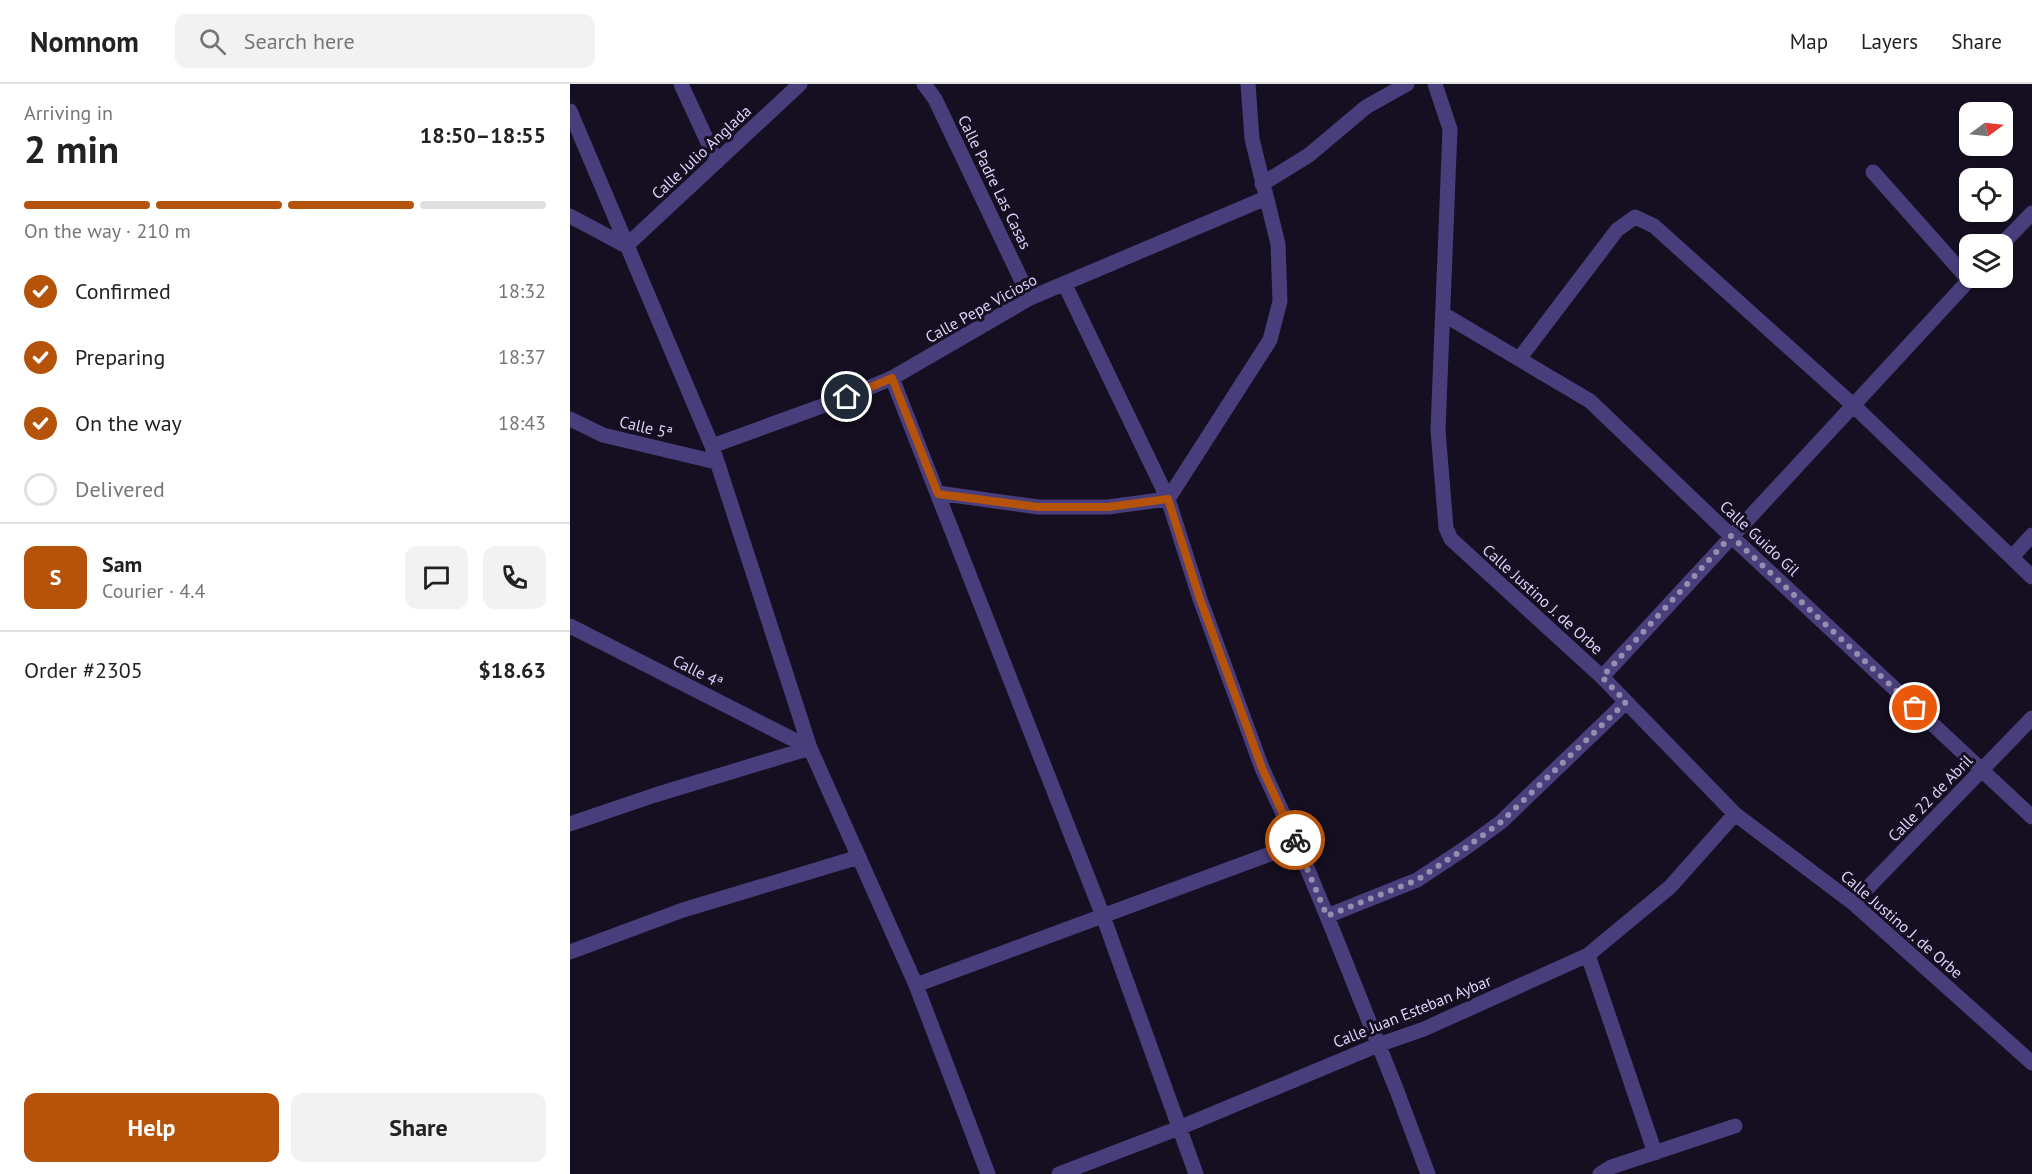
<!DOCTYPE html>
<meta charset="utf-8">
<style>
:root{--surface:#fff;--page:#f2f2f2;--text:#222;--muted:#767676;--line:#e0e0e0;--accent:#b45309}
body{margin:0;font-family:"PT Sans",sans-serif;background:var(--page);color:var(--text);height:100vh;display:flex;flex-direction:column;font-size:22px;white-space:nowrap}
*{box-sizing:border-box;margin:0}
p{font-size:20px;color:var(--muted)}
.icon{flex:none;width:33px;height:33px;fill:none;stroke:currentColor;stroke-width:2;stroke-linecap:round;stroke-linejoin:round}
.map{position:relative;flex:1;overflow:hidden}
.drawer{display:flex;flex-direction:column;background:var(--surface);width:570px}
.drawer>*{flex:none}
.needle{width:39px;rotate:75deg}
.fabs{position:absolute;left:1389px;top:18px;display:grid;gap:12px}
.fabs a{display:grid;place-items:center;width:54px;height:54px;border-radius:12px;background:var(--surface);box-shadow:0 2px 4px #0004;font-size:30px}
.pin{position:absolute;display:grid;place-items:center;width:51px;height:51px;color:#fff;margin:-26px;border:3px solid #fff;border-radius:50%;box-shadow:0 2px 6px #0007}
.courier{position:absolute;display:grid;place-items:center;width:60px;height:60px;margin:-30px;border:4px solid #b45309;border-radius:50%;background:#fff;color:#222;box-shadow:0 2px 8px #0007}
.head em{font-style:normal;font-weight:800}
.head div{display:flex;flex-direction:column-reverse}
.head{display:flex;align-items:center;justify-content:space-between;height:102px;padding:0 24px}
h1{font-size:39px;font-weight:800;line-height:45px}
.bar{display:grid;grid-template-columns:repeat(4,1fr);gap:9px 6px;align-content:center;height:72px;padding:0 24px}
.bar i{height:8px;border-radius:4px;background:var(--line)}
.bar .active{background:var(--accent)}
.bar p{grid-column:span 4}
.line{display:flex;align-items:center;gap:15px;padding:0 24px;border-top:2px solid var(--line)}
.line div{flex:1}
.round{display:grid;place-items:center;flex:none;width:63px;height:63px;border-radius:12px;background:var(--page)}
ol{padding:0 24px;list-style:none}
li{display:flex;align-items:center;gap:18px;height:66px}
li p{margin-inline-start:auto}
li .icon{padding:6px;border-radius:50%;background:var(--accent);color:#fff;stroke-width:4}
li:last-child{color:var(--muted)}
li i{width:33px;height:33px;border:3px solid var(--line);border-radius:50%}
.cta{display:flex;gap:12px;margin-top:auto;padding:12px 24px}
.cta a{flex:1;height:69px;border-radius:12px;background:var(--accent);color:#fff;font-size:24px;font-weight:800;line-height:69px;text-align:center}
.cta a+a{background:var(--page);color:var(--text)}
header{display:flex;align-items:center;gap:36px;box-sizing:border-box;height:84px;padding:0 30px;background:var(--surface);border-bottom:2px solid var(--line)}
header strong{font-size:28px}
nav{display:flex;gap:33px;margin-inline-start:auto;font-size:21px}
.search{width:420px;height:54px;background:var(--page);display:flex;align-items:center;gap:15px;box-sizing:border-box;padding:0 21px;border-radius:12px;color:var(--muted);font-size:22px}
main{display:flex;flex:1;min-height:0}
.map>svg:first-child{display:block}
</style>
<header>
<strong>Nomnom</strong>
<div class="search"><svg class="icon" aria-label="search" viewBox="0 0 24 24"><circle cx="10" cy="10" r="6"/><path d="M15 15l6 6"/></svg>Search here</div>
<nav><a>Map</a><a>Layers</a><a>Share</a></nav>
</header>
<main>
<section class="drawer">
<div class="head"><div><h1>2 min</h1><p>Arriving in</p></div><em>18:50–18:55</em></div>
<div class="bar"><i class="active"></i><i class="active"></i><i class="active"></i><i></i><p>On the way · 210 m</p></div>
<ol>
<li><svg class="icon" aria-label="check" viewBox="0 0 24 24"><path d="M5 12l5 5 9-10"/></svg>Confirmed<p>18:32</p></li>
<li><svg class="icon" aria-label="check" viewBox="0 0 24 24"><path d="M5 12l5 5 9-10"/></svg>Preparing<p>18:37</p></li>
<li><svg class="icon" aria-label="check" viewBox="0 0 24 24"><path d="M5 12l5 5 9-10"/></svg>On the way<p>18:43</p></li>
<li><i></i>Delivered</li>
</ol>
<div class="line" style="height:108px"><b class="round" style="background:var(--accent);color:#fff">S</b><div><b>Sam</b><p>Courier · 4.4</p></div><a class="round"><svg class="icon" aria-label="chat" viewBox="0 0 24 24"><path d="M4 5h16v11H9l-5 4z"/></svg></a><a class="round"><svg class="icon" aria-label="phone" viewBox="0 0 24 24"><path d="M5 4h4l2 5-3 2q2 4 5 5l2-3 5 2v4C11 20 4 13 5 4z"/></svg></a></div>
<div class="line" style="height:78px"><div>Order #2305</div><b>$18.63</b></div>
<div class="cta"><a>Help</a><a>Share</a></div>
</section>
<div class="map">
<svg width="1462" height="1090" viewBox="0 0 1462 1090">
<rect width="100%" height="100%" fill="#150f21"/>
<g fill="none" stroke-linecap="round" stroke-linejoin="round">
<path stroke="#493e7c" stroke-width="15" d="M111,0L147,78
M354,0L365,15L460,214
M865,0L880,45L868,346L876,444L881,455L1032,593L1165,730L1283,819L1462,979
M0,27L142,362L240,664L346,901L418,1090
M1303,88L1399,196
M692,100L739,71L796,23L837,0
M0,132L56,162
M1432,160L1462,129
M56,162L230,0
M495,201L598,415L630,515L692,684L727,760L757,832L827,1007L858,1090
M873,230L1020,317L1161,452L1462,733
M949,275L1047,146L1065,133L1084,142L1283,321L1462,493
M322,294L533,832L626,1090
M0,335L33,351L146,378
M142,362L277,313L322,294L460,214L696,114
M368,409L468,423H538L598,415L700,256L710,217L708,160L682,55L678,0
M1442,473L1462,451
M0,542L240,664
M1032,593L1401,194
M0,740L85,711L240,664
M1283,819L1462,634
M757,832L847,796L894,765L931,738L1056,618
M0,868L113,826L289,773
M1018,871L1085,1069
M346,901L727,760
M489,1090L609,1044L808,961L854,945L1018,871L1100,803L1165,730
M1030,1090L1041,1083L1165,1042"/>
</g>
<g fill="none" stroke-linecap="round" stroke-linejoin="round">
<path stroke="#978eaf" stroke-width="6" stroke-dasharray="0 10.8" d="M725,756L757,832L847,796L894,765L931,738L1056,618L1032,593L1161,452L1345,624"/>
<path stroke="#b45309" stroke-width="8" d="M277,313L322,294L368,410L468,423H538L598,415L630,515L692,684L725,756"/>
</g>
<g text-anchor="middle" stroke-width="6" stroke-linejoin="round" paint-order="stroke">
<g font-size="16" fill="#ddd2fb" stroke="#150f21">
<text transform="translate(131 68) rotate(-43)" y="6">Calle Julio Anglada</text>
<text transform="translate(425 98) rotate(64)" y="6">Calle Padre Las Casas</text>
<text transform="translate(411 224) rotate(-29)" y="6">Calle Pepe Vicioso</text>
<text transform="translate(76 343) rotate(13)" y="6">Calle 5ª</text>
<text transform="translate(1190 454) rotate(43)" y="6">Calle Guido Gil</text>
<text transform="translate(973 515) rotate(42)" y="6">Calle Justino J. de Orbe</text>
<text transform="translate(128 587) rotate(27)" y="6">Calle 4ª</text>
<text transform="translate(1360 714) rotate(-46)" y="6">Calle 22 de Abril</text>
<text transform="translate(1332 840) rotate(41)" y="6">Calle Justino J. de Orbe</text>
<text transform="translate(842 927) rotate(-22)" y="6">Calle Juan Esteban Aybar</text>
</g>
</g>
</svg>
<div class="fabs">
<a><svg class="needle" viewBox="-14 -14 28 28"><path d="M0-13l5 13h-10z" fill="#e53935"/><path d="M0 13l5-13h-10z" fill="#767676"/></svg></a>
<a><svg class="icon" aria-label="locate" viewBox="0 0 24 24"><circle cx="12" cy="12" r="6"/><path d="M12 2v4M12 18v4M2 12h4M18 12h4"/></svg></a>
<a><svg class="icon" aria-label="layers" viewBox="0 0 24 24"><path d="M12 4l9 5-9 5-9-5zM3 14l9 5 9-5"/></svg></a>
</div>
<div class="pin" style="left:1345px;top:624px;background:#ea580c"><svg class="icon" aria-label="bag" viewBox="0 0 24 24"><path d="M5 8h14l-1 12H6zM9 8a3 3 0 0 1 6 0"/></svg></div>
<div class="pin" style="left:277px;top:313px;background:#1f2937"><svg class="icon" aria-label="home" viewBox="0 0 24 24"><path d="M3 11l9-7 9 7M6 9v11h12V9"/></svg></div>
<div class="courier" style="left:725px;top:756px"><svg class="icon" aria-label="bike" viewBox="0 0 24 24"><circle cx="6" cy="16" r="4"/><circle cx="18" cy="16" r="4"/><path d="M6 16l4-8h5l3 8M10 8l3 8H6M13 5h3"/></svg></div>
</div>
</main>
